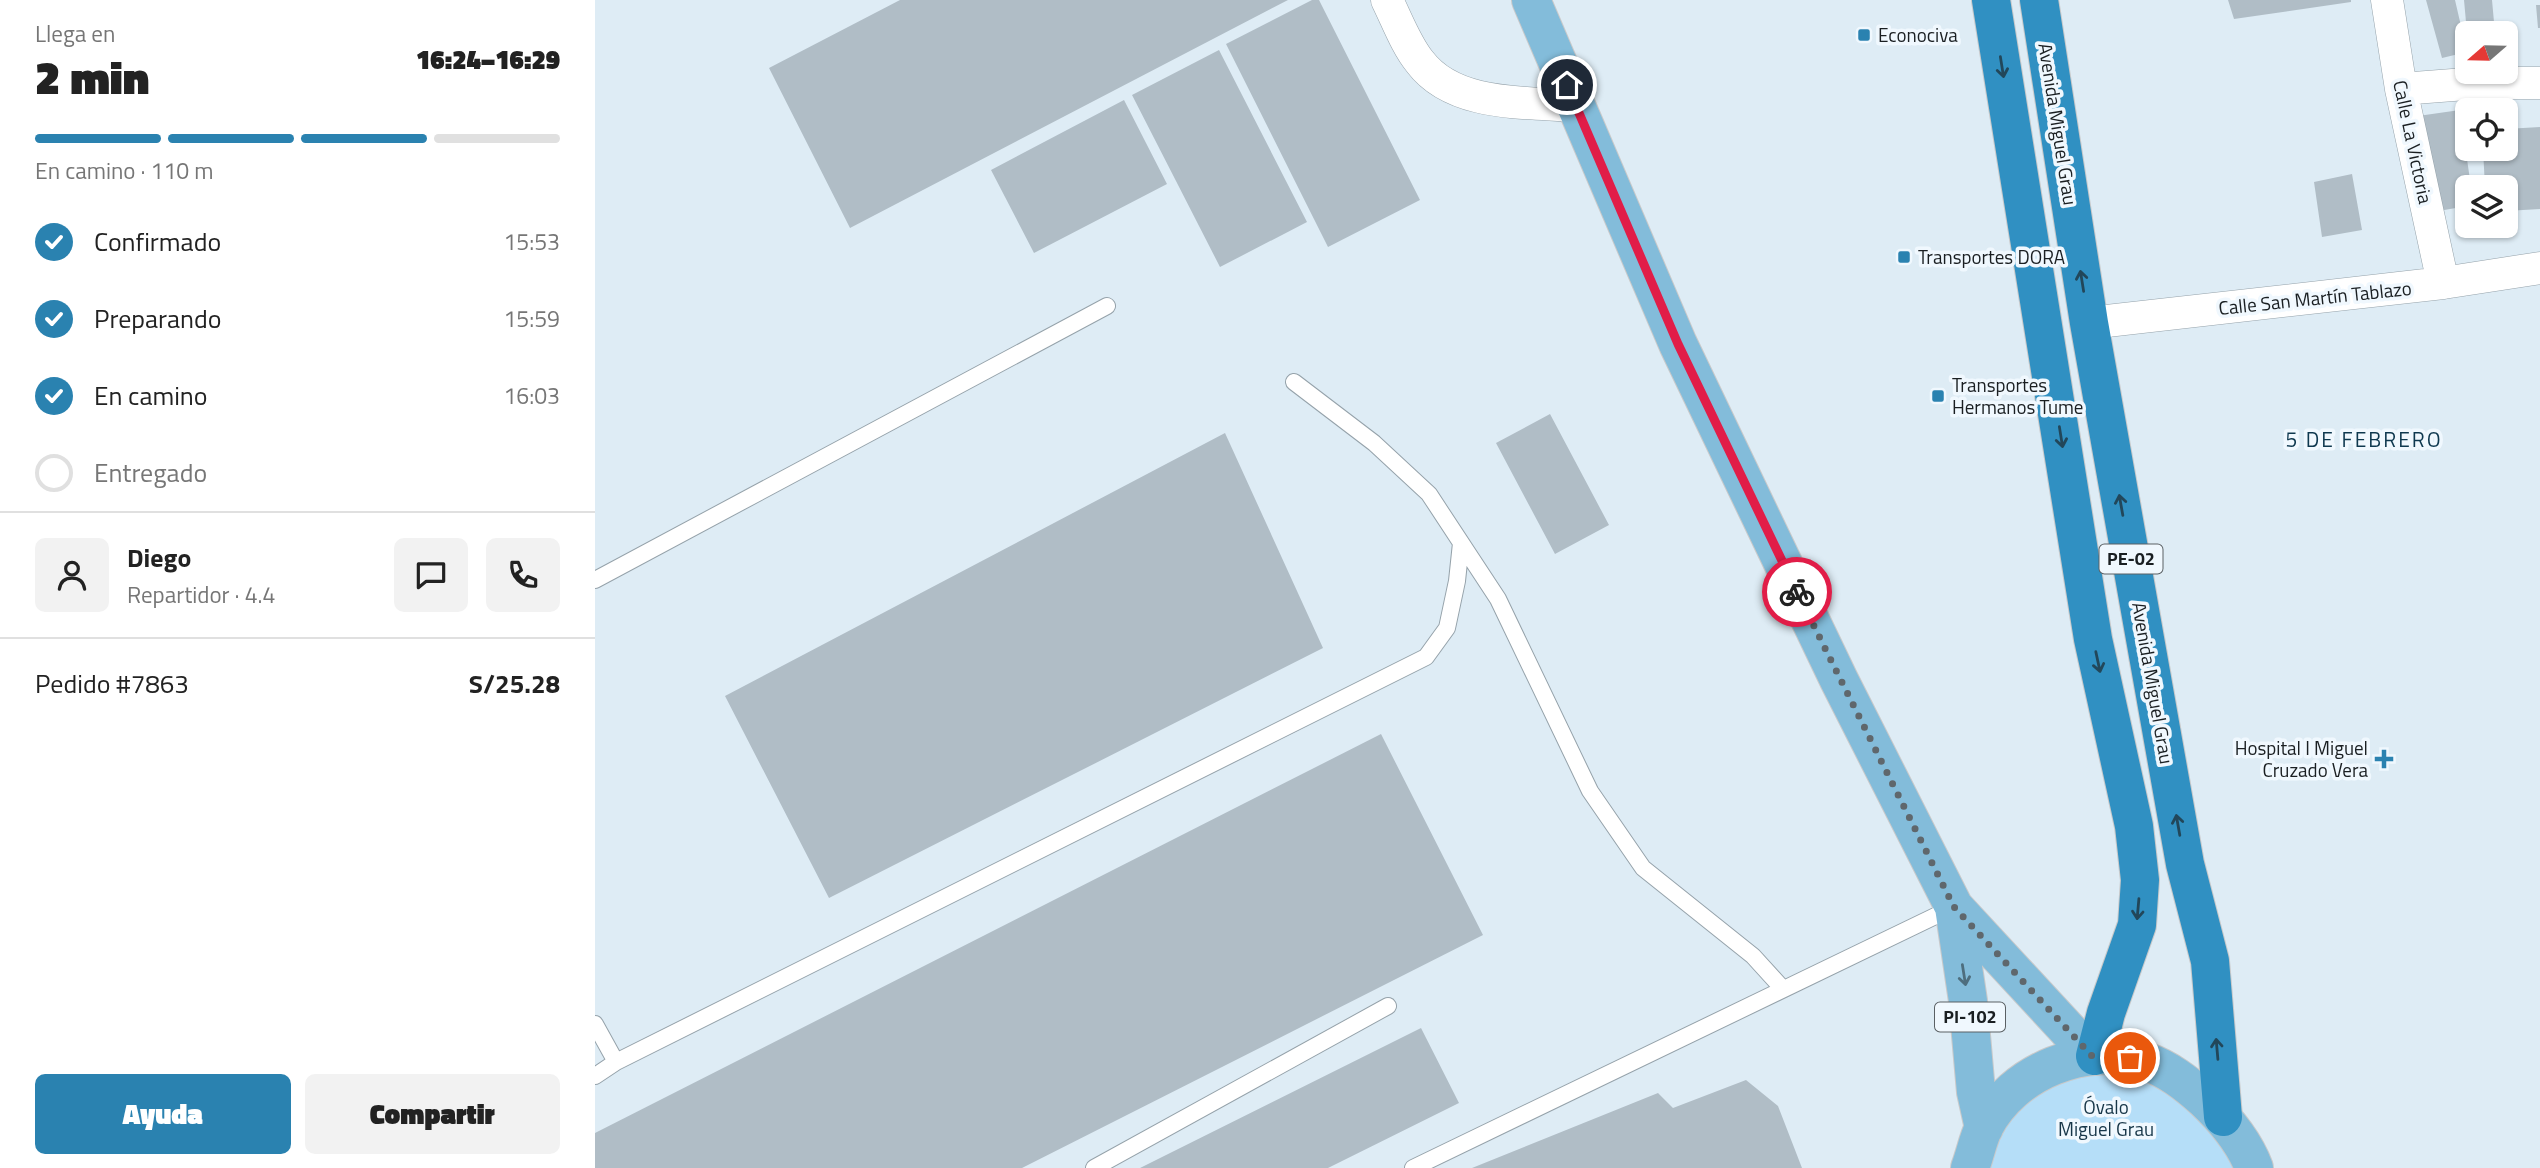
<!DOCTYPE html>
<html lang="es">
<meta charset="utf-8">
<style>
:root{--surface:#fff;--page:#f2f2f2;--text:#222;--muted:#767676;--line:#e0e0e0;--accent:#2a82b0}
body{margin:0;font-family:"Titillium Web",sans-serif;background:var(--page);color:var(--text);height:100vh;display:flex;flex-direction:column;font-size:26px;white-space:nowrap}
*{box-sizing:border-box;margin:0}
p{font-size:23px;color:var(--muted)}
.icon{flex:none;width:38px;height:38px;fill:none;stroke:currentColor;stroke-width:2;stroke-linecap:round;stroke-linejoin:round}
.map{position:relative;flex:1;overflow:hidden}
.side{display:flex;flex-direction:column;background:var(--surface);width:595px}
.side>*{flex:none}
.needle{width:46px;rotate:250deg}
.buttons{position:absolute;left:1860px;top:21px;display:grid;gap:14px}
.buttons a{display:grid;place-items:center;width:63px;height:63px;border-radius:10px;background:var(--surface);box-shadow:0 2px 5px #0004;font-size:35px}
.pin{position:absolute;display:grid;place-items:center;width:60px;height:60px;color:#fff;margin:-30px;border:4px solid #fff;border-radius:50%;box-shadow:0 2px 7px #0007}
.courier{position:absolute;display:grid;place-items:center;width:70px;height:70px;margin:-35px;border:5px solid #e11d48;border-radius:50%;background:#fff;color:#222;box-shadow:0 2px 9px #0007}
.overview em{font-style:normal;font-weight:800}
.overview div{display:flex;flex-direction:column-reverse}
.overview{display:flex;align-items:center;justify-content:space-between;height:119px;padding:0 35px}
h1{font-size:46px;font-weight:800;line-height:52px}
.bar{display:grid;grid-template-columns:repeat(4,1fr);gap:10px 7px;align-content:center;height:84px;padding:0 35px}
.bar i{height:9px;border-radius:5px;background:var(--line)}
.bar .on{background:var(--accent)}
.bar p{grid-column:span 4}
.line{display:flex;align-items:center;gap:18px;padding:0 35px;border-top:2px solid var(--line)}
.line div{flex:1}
.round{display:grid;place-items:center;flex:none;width:74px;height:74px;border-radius:10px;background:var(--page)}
ol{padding:0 35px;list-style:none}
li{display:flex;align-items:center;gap:21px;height:77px}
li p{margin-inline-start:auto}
li .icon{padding:7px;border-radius:50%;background:var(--accent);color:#fff;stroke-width:4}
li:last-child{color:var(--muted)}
li i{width:38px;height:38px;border:4px solid var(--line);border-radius:50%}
.cta{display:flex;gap:14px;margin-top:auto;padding:14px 35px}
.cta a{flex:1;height:80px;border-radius:10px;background:var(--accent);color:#fff;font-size:28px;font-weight:800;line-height:80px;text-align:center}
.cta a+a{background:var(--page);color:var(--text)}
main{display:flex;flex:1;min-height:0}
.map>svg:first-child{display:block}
</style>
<main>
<section class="side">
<div class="overview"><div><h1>2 min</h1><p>Llega en</p></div><em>16:24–16:29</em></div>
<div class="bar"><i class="on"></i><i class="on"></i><i class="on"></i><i></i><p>En camino · 110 m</p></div>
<ol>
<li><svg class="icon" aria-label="check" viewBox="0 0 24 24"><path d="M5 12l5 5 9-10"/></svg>Confirmado<p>15:53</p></li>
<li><svg class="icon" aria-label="check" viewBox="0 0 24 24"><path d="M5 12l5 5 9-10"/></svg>Preparando<p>15:59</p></li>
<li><svg class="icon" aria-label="check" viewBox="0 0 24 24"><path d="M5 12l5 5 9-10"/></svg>En camino<p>16:03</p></li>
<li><i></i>Entregado</li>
</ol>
<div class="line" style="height:126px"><a class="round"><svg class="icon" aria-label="person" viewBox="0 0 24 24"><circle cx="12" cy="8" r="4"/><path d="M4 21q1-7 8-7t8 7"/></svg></a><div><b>Diego</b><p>Repartidor · 4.4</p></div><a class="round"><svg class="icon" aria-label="chat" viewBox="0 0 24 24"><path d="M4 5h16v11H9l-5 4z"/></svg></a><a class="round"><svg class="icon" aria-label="phone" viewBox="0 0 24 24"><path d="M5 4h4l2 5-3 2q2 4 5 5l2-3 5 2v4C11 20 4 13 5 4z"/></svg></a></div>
<div class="line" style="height:91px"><div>Pedido #7863</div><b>S/25.28</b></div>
<div class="cta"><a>Ayuda</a><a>Compartir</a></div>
</section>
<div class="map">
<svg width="1945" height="1168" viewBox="0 0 1945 1168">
<rect width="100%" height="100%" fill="#deecf5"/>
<path fill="#b5def8" d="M1520,1065L1573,1087L1619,1134L1639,1168H1393L1395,1146L1435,1093Z"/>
<path fill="#b0bdc6" d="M305,0H693L255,228L174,68Z
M717,0H724L825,200L733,247L631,44Z
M1633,0H1756V2L1639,19Z
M1831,0H1860L1872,52L1847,58Z
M1869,0H1897L1900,33H1872Z
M1941,5H1945V28H1943Z
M624,50L712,222L625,267L537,95Z
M529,100L572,184L439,253L396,170Z
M1865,110L1876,187H1872V206L1838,212L1823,116Z
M1945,127V209L1911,211V187H1890L1888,149H1911V129Z
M1757,174L1767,230L1727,237L1719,182Z
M955,414L1014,525L960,554L901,443Z
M630,433L728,648L234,898L130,696Z
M786,734L888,935L427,1168H0V1133Z
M826,1028L864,1103L733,1168H545Z
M1151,1080L1183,1106L1207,1168H877L1063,1093L1078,1108Z"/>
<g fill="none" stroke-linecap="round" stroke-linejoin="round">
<defs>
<path id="lane" d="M699,382L779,443L834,494L903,599L995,791L1048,868L1158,956L1188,989
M0,580L512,306
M0,1024L21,1062
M0,1076L21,1062L831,657L852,628L862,581L866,543
M499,1168L793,1006
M818,1168L1359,907"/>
<path id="street" d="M792,0C802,20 811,45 825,62C859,107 930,102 981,106
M1792,0L1806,89L1848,283
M1806,89L1884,83H1945
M1494,323L1848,283L1945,268"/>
<path id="primary" d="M936,0L1083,344L1244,680L1359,907L1497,1056
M1359,907L1373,1001L1381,1092L1389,1128
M1375,1168C1380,1155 1383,1139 1389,1127C1418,1071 1491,1042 1550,1061C1573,1069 1591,1083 1609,1099C1629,1118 1649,1141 1659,1168"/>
<path id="highway" d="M1396,0L1498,639L1539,826L1545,880L1542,925L1511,1013L1500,1056
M1444,0L1494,323L1590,864L1615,961L1628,1117"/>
</defs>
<use href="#lane" stroke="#95a2aa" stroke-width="18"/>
<use href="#street" stroke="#95a2aa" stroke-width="33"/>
<use href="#primary" stroke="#c8c9ca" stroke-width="40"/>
<use href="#highway" stroke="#c8c9ca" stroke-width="40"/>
<use href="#lane" stroke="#fff" stroke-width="16"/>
<use href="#street" stroke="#fff" stroke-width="32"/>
<use href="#primary" stroke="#83bcda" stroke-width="38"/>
<use href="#highway" stroke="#3090c2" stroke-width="38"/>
</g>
<defs><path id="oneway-shaft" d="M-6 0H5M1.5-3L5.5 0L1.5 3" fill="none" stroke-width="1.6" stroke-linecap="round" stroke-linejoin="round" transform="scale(1.75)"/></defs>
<g stroke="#22475a">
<use href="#oneway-shaft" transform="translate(1407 67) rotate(81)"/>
<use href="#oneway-shaft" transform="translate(1487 281) rotate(-99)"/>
<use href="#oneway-shaft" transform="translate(1466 437) rotate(81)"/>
<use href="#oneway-shaft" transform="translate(1526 505) rotate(-100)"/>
<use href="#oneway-shaft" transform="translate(1503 662) rotate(78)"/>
<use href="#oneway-shaft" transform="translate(1583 825) rotate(-100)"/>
<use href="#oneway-shaft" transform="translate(1543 909) rotate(95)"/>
<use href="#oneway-shaft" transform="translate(1622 1049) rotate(-95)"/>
</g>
<use stroke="#4e6e7e" href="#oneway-shaft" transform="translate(1369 975) rotate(81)"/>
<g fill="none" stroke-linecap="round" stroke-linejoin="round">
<path stroke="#5f676c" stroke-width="7" stroke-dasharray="0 12.6" d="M1202,592L1359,907L1497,1056L1535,1058"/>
<path stroke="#e11d48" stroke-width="9" d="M972,85L1083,344L1202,592"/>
</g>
<g fill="#2a82b0" stroke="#f0f8fe" stroke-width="2.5">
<rect x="1262" y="28" width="14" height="14" rx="3.5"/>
<rect x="1302" y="250" width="14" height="14" rx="3.5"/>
<rect x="1336" y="389" width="14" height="14" rx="3.5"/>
<path d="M1785.5 748.5h7v7h7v7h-7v7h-7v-7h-7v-7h7z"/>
</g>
<g text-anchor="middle" stroke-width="7" stroke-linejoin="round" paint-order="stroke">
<g fill="#f0f8fe" stroke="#5a6064" stroke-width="2">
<rect x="1504.5" y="544.5" width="63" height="29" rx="5"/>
<rect x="1340" y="1002.5" width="70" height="29" rx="5"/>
</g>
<g font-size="18" font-weight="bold" fill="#1a1f22">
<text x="1536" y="565">PE-02</text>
<text x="1375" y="1023">PI-102</text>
</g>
<g font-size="19" fill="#1a1f22" stroke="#f0f8fe" text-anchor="start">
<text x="1283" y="42">Econociva</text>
<text x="1323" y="264">Transportes DORA</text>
<text x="1357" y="392">Transportes<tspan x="1357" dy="22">Hermanos Tume</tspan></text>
<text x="1773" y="755" text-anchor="end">Hospital I Miguel<tspan x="1773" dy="22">Cruzado Vera</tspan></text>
</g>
<g font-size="19" fill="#1a1f22" stroke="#f0f8fe">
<text transform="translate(1463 124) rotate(81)" y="7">Avenida Miguel Grau</text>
<text transform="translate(1818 142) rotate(78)" y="7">Calle La Victoria</text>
<text transform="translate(1720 298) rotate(-6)" y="7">Calle San Martín Tablazo</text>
<text transform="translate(1558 683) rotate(80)" y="7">Avenida Miguel Grau</text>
</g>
<g font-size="19" fill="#173648" stroke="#f0f8fe">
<text x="1511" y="1114">Óvalo<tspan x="1511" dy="22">Miguel Grau</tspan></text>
</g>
<g font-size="21" letter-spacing="2" fill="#0e384f" stroke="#f0f8fe">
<text x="1769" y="447">5 DE FEBRERO</text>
</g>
</g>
</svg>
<div class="buttons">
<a><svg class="needle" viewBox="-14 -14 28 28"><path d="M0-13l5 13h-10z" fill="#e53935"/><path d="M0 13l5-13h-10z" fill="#767676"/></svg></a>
<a><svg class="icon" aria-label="locate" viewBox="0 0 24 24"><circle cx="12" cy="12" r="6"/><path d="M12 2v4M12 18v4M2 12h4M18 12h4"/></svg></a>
<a><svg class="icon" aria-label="layers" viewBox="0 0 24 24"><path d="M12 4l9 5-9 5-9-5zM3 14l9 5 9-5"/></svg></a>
</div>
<div class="pin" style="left:1535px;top:1058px;background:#ea580c"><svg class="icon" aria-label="bag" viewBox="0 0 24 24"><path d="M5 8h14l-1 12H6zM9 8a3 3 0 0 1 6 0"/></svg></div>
<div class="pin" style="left:972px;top:85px;background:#1f2937"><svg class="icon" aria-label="home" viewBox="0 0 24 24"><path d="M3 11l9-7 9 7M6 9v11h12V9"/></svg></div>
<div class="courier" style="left:1202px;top:592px"><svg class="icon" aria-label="bike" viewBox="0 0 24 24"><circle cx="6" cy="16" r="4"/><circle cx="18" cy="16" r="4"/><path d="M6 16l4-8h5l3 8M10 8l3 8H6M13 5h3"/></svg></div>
</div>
</main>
